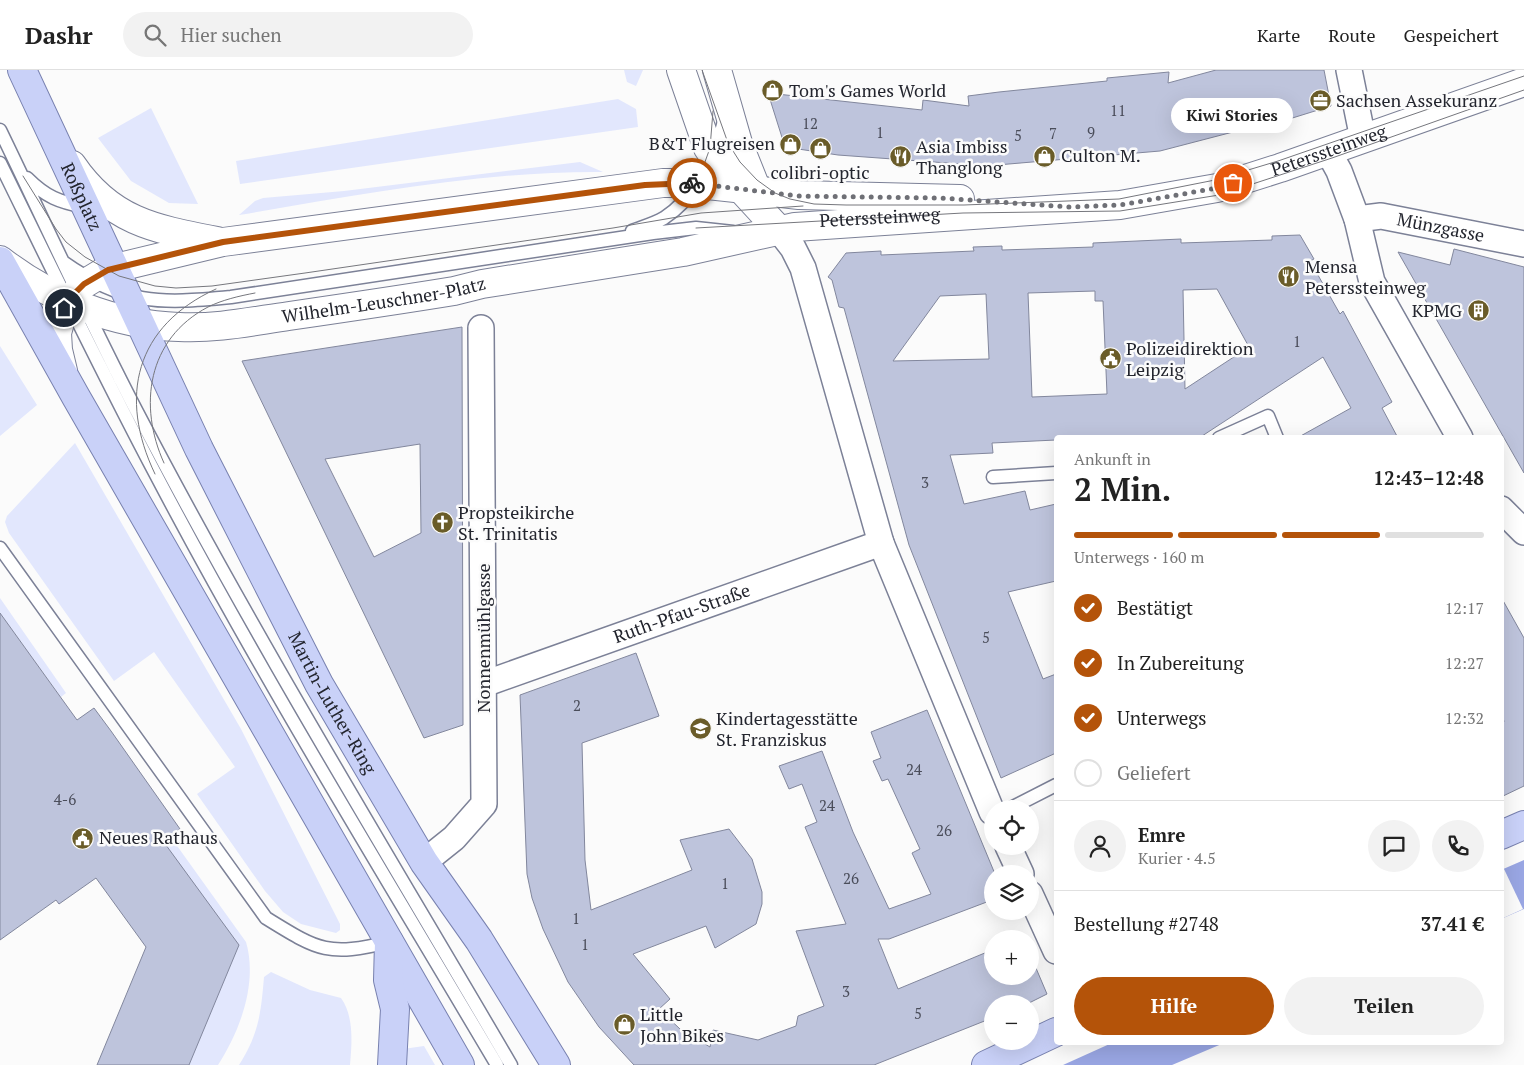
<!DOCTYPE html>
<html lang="de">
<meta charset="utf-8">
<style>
:root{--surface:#fff;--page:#f2f2f2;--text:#222;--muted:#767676;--line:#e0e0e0;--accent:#b45309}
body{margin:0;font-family:"PT Serif",serif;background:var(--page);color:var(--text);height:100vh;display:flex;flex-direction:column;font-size:19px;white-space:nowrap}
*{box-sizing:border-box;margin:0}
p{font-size:16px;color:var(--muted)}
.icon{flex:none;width:28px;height:28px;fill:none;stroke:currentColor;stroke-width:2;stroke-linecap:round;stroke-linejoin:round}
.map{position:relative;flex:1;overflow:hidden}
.panel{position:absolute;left:1054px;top:365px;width:450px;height:610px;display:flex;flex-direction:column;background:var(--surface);border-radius:5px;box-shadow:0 5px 20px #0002}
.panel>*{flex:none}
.fabs{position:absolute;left:984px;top:730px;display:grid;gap:10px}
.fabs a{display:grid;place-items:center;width:55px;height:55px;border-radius:50%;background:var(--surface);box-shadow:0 5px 20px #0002;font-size:25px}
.pin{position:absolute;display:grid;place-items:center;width:42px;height:42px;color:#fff;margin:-21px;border:2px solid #fff;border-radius:50%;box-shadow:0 1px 5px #0007}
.courier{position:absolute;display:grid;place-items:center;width:50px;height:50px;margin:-25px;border:4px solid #b45309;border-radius:50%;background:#fff;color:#222;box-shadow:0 1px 6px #0007}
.bubble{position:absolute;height:35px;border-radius:18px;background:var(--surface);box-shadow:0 5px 20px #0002;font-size:16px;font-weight:800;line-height:35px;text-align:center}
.overview em{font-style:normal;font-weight:800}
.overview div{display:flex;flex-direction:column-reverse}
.overview{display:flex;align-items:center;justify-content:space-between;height:85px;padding:0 20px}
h1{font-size:32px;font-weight:800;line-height:38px}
.bar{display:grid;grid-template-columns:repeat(4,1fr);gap:8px 5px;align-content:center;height:60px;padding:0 20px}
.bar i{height:6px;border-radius:4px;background:var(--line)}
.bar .current{background:var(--accent)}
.bar p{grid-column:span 4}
.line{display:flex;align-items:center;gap:12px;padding:0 20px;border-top:1px solid var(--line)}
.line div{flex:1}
.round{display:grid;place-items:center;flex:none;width:52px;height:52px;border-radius:26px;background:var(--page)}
ol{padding:0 20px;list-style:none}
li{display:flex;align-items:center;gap:15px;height:55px}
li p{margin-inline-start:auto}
li .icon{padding:5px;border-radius:50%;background:var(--accent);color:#fff;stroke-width:4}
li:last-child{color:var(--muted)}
li i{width:28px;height:28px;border:2px solid var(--line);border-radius:50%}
.button{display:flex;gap:10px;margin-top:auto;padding:10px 20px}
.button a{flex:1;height:58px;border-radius:30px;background:var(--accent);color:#fff;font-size:20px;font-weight:800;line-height:58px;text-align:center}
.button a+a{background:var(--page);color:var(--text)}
header{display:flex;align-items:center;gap:30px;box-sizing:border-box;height:70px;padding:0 25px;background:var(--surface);border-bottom:1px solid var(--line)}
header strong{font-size:24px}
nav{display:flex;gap:28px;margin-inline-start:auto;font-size:18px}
.search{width:350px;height:45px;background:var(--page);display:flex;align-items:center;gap:12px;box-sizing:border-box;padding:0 18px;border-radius:28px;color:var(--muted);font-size:19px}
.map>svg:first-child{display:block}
</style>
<header>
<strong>Dashr</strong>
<div class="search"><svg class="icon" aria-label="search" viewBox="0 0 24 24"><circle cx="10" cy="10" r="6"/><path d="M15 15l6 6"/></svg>Hier suchen</div>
<nav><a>Karte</a><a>Route</a><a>Gespeichert</a></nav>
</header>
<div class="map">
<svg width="1524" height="995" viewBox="0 0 1524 995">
<rect width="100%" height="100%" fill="#fbfbfb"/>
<path fill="#e2e7fd" d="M624,0H643L636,16L627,12Z
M618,29L636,39L638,57L240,114L236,91Z
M151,38L198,134L169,133L131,111L98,68Z
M580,92L603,102C481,101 359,125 239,145L255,131L263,128L344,121Z
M0,276L37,335L0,366Z
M75,373L241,659L340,854V860L336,863L301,854L283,842L265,821L197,724L235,697L154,582L114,611L9,463L5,452L7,446Z
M0,528L66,623L61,627L0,543Z
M170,766L246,872C258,913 240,961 218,995H189L163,771Z
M271,902L310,920L341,928C354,946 352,973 350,995H239C259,964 261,942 264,907Z
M424,976L435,995H401L403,979Z"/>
<path fill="#99a6e3" d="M1524,790V839L1501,849V800Z
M1114,972H1224V973L1172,995H1063Z"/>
<path fill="#fbfbfb" d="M1504,799L1523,839L1501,849V800Z"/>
<path fill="#bec4dc" stroke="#82879d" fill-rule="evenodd" d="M1216,0H1324L1331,36L1257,59L1256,56L1160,81L974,97H962L961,94L838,85L785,77L768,23L922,40L923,30L969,36L968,26L999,22L1107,11V8L1169,2L1168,13Z
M1300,165L1314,189L1310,191L1340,244L1343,241L1392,332L1382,338L1398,368H1297L1351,338L1323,287L1199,368H1056V370L992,373L993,383L950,385L964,434L1025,421L1030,440L1056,434V511L1008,522L1043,609L1056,604V683L1001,708L909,475L844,238L839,237L832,210L828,207L846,183L881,181V185L974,181L973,177L1002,176V180L1093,177V173L1181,169V173L1272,170V166ZM1217,219L1249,277L1185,319L1183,220ZM1095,221V231H1103L1107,324L1032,327L1028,223ZM986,224L989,289L893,291L940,226Z
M1454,179L1524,197V403L1398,182L1450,195Z
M462,257L463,655L424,668L242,291ZM420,374L421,463L374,487L325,389Z
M1501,527L1524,568V716L1501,727V660L1504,651L1501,646Z
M0,543L77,650L94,638L111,661L180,759L163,771L239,875L189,995H97L146,877L96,808L59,834L56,830L0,870Z
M636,583L659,646L582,673L585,790L591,840L692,800L680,770L729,759L752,789L762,822V834L756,854L715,878L706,856L633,884L670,929L659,939L680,959L710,977L713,960L758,970L796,956L798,946L824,936L796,861L846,854L805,757L817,752L802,714L789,719L779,696L822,681L853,762L889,839L931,824L912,783L920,779L888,709L882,711L873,691L881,688L871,662L927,640L995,804H992V830L889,869H878L898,919L992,880V906H1030V884L1047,924L1027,934H992V948L874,995H634L599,957L568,912L543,859L532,828L527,804L520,625Z"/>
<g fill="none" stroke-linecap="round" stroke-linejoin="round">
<defs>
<path id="service" d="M0,60C45,153 88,248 136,340C252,563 384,778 511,995
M0,93C51,197 101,301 155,403C261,605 381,799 497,995
M27,108C46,127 59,132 85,137
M632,161C642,157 654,154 664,148C698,126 715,86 725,48
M63,192C124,235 159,234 231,227L653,163L696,158L733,162
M1219,368L1268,346L1277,368
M993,407L1056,403
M0,478L266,848C318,880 327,887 389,872
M1009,739L1056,715"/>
<g id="minor">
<path d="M1349,0L1363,69"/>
<path d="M1328,81L1339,101L1357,149L1372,212L1460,368"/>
<path id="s1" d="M1357,149L1381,146L1524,174"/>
<path d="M779,160L793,178L803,198L881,473L992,742"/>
<path d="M1501,439L1524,462"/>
<path id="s2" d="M484,614L881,473"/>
<path d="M1008,776L1021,804"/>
<path d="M424,792L454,768L484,734L481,258"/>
<path d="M1030,824L1056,881"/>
</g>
<path id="tertiary" d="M681,0L708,78L720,96L779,160
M717,0L738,73L760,128"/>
<g id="secondary">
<path d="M72,95C110,151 154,159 217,171"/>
<path id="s3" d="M0,190C50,229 115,255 179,257C216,259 253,251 289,246C344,238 399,230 454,221L482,214L683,182L795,157L1120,135L1217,118L1280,98L1524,12"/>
<path d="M63,301L58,280L57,263L64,238L68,231L84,214L107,200L223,172L663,113H689L799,125L960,129"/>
</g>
<g id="primary">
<path id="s4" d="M22,0L199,379L319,614L424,792L479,870L556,995"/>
<path d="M0,191L76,327L460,995"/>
<path d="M1501,765L1524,755"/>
<path d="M389,872L388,910L395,939L392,995"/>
<path d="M986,995L1056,962"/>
</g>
</defs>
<use href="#service" stroke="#7c8197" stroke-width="15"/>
<use href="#minor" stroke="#7c8197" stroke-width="28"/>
<use href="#tertiary" stroke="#7c8197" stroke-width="30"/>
<use href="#secondary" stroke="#7c8197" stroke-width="30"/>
<use href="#primary" stroke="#7881af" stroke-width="30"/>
<use href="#service" stroke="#fff" stroke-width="12"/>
<use href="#minor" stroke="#fff" stroke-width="25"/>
<use href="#tertiary" stroke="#fff" stroke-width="28"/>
<use href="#secondary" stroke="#fff" stroke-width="28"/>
<use href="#primary" stroke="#c9d1f8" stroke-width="28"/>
<g stroke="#76777d" stroke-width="1">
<path d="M702,0L728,73L740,92L757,110L775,123L790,129L814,134L846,135H964L1119,129L1215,110L1278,91L1524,6"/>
<path d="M23,106L56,159L66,172L85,187L119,206L155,216L176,218L212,216L305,203L613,158L701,143L803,136"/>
<path d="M697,114L710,78L713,41"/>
<path id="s5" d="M696,158L963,143L1120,141L1219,125L1332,88L1524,20"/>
<path d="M164,393C138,336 147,269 208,237C222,230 239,226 255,223"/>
<path d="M155,404C118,327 135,256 216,219"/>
</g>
</g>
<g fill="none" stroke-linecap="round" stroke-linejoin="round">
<path stroke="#6f7076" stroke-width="5" stroke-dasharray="0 9" d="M692,113L798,126L940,128L1070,137L1120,135L1217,118L1233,113"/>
<path stroke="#b45309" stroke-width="6" d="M64,238L68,230L84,214L108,200L223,172L645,115L692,113"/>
</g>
<defs>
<symbol id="shop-disc" viewBox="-11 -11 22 22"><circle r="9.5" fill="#6a5c29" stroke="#fbfbfb"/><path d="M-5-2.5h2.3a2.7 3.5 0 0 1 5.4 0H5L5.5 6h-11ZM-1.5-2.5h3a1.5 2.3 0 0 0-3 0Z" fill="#fff"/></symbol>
<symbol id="office-disc" viewBox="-11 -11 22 22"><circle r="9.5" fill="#6a5c29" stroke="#fbfbfb"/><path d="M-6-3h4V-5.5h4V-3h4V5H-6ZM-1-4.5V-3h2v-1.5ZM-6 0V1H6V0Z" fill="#fff"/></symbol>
<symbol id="restaurant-disc" viewBox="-11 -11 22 22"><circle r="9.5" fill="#6a5c29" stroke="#fbfbfb"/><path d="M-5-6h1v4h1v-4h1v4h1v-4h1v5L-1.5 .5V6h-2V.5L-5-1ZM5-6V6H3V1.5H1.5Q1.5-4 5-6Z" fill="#fff"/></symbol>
<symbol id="building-disc" viewBox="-11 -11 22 22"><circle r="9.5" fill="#6a5c29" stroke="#fbfbfb"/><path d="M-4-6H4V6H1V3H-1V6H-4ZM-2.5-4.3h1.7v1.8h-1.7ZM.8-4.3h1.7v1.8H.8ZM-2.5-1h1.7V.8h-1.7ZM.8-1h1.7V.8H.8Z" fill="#fff"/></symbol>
<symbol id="civic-disc" viewBox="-11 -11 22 22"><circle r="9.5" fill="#6a5c29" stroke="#fbfbfb"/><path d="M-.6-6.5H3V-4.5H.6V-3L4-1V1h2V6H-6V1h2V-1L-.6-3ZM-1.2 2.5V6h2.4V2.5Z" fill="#fff"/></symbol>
<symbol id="church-disc" viewBox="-11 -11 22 22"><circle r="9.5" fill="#6a5c29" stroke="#fbfbfb"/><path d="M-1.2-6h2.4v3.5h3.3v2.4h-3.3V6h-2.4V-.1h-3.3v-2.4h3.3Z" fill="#fff"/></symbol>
<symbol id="school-disc" viewBox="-11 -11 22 22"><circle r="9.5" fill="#6a5c29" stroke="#fbfbfb"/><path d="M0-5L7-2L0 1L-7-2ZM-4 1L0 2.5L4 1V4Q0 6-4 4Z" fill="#fff"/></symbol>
</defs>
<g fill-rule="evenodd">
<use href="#shop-disc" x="760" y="8" width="25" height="25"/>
<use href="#office-disc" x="1308" y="18" width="25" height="25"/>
<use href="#shop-disc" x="778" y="62" width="25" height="25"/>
<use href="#shop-disc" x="808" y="66" width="25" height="25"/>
<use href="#shop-disc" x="1032" y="74" width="25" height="25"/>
<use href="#restaurant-disc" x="888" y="74" width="25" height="25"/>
<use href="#restaurant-disc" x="1276" y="194" width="25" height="25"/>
<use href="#building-disc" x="1466" y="228" width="25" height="25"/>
<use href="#civic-disc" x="1098" y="276" width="25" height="25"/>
<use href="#church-disc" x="430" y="440" width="25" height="25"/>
<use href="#school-disc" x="688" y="646" width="25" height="25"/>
<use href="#civic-disc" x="70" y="756" width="25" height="25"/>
<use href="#shop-disc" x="612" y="942" width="25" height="25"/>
</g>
<g text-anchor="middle" stroke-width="5" stroke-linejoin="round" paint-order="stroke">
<g font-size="15" fill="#4a4d5a">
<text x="1118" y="46">11</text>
<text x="810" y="59">12</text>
<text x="880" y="68">1</text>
<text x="1091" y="68">9</text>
<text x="1053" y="69">7</text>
<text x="1018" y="71">5</text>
<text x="1297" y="277">1</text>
<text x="925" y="418">3</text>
<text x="986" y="573">5</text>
<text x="577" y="641">2</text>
<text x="914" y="705">24</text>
<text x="65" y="735">4-6</text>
<text x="827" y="741">24</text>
<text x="944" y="766">26</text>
<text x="851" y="814">26</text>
<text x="725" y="819">1</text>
<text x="576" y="854">1</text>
<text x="585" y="880">1</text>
<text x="846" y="927">3</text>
<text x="918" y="949">5</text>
</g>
<g font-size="18" fill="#23252e" stroke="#fbfbfb" text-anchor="start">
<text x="789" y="27">Tom's Games World</text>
<text x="1336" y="37">Sachsen Assekuranz</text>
<text x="775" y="80" text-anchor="end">B&amp;T Flugreisen</text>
<text x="916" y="83">Asia Imbiss<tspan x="916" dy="21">Thanglong</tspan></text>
<text x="1061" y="92">Culton M.</text>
<text x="820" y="109" text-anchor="middle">colibri-optic</text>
<text x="1305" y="203">Mensa<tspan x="1305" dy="21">Peterssteinweg</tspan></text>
<text x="1462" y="247" text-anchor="end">KPMG</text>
<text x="1126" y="285">Polizeidirektion<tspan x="1126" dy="21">Leipzig</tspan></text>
<text x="458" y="449">Propsteikirche<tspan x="458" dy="21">St. Trinitatis</tspan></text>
<text x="716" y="655">Kindertagesstätte<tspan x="716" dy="21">St. Franziskus</tspan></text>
<text x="99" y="774">Neues Rathaus</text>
<text x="640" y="951">Little<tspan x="640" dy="21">John Bikes</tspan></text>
</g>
<g font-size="18" fill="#23252e" stroke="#fbfbfb">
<text dy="6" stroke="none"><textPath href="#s3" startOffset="1361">Peterssteinweg</textPath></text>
<text dy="6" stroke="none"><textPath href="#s4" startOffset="140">Roßplatz</textPath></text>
<text dy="6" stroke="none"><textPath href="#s5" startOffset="184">Peterssteinweg</textPath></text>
<text dy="6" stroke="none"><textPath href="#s1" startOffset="85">Münzgasse</textPath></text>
<text dy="6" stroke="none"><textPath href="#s3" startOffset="401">Wilhelm-Leuschner-Platz</textPath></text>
<text dy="6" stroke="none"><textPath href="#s2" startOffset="210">Ruth-Pfau-Straße</textPath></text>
<text transform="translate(484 568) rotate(-90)" y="6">Nonnenmühlgasse</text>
<text dy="6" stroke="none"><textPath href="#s4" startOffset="705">Martin-Luther-Ring</textPath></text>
</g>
</g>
</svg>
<div class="fabs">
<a><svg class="icon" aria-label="locate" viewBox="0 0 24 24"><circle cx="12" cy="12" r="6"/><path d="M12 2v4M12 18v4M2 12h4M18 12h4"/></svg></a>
<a><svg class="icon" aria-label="layers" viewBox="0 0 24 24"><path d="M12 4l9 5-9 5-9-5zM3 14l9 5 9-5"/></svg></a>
<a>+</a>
<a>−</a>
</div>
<div class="pin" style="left:1233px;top:113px;background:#ea580c"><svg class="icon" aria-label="bag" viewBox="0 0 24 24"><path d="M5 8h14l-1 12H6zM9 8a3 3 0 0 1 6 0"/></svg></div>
<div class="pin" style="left:64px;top:238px;background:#1f2937"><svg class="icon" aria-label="home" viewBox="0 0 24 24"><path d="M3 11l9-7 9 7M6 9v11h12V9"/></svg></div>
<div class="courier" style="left:692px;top:113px"><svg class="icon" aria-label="bike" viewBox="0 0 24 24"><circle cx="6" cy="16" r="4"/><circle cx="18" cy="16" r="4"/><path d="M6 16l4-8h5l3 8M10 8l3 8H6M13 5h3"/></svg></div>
<div class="bubble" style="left:1171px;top:28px;width:122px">Kiwi Stories</div>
<section class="panel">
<div class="overview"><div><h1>2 Min.</h1><p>Ankunft in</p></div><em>12:43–12:48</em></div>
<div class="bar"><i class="current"></i><i class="current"></i><i class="current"></i><i></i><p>Unterwegs · 160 m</p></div>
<ol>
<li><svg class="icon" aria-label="check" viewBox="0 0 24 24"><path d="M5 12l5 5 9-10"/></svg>Bestätigt<p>12:17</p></li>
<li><svg class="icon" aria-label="check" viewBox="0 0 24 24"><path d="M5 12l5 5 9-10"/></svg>In Zubereitung<p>12:27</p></li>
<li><svg class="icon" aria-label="check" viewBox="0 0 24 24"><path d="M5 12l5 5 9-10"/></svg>Unterwegs<p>12:32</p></li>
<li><i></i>Geliefert</li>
</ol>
<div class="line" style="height:90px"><a class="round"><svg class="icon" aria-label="person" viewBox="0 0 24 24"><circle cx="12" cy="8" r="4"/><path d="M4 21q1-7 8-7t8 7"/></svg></a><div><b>Emre</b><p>Kurier · 4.5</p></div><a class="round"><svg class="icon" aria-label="chat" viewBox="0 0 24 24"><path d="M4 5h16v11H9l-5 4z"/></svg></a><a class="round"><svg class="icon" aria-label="phone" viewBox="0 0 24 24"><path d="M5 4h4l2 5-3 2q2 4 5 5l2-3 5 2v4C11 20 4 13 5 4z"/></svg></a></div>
<div class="line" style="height:65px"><div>Bestellung #2748</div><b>37.41 €</b></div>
<div class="button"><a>Hilfe</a><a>Teilen</a></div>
</section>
</div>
